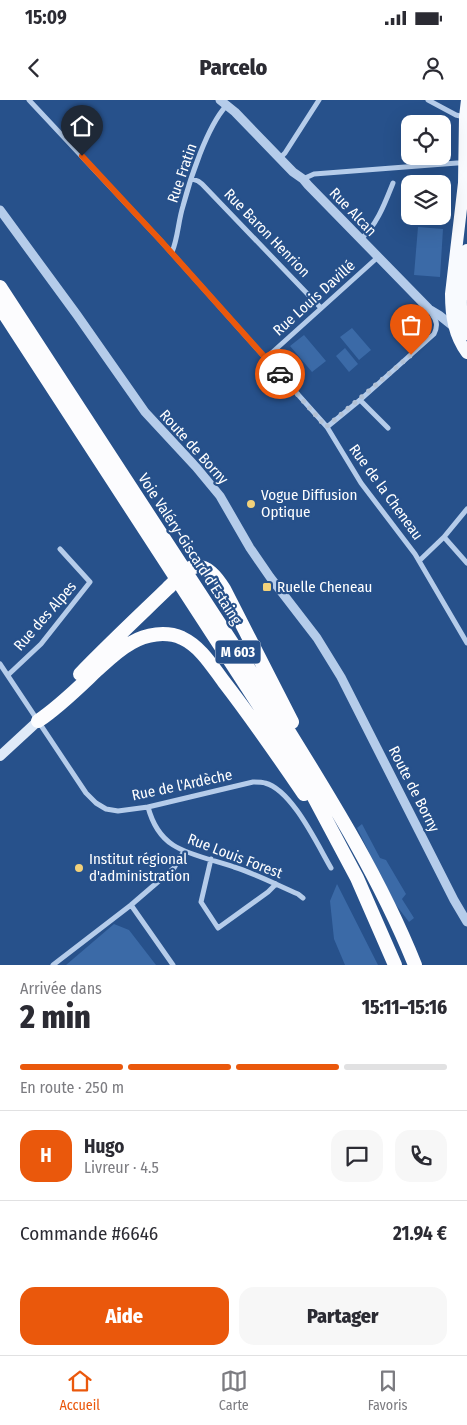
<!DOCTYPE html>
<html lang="fr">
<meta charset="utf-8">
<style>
:root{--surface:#fff;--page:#f7f7f7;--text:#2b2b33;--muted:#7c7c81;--line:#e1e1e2;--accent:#ea580c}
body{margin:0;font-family:"Fira Sans Condensed",sans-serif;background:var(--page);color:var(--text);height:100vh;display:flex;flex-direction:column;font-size:19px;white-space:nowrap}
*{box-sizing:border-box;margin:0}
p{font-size:16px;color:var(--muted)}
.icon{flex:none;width:28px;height:28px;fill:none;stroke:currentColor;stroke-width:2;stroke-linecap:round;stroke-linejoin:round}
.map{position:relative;height:865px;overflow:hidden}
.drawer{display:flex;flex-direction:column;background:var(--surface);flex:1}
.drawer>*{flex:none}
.buttons{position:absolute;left:401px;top:15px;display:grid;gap:10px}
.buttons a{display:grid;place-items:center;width:50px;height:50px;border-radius:10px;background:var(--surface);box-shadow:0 5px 20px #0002;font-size:25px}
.pin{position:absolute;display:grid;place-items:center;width:42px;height:42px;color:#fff;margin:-51px -21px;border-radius:50% 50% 50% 0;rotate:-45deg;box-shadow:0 0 5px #0007}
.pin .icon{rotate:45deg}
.courier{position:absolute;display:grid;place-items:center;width:50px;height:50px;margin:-25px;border:4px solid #ea580c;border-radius:50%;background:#fff;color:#222;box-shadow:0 1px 6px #0007}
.head em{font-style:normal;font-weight:800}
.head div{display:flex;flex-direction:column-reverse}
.head{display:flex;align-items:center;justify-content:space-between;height:85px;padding:0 20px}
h1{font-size:32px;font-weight:800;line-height:38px}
.bar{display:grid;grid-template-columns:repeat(4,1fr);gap:8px 5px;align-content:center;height:60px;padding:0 20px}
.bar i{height:6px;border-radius:4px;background:var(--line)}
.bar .active{background:var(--accent)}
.bar p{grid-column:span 4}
.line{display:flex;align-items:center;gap:12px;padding:0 20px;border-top:1px solid var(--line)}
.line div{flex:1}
.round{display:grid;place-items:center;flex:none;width:52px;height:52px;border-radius:15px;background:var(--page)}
.primary-button{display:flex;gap:10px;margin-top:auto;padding:10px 20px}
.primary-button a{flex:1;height:58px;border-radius:15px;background:var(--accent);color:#fff;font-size:20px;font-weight:800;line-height:58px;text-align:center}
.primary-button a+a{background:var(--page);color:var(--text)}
.status{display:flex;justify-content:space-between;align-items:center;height:35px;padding:0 25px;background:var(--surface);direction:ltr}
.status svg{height:14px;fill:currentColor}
header{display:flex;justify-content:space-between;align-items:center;height:65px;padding:0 20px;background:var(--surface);font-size:22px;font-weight:800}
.menu{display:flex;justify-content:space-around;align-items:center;height:70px;border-top:1px solid var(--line);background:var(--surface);font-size:14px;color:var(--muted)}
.menu a{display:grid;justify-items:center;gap:2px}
.menu .active{color:var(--accent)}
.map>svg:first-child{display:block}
</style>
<div class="status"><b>15:09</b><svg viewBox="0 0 49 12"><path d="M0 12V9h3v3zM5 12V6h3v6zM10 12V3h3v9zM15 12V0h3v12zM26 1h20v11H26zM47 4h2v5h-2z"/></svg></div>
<header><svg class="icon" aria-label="back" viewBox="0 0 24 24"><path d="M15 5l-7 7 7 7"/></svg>Parcelo<svg class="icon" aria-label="person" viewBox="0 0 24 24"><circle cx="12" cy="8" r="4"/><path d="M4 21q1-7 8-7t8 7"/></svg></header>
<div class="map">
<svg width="467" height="865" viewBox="0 0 467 865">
<rect width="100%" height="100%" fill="#27518b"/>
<path fill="#3b6aa7" d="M418,127L443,129L440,177L414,175Z
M352,228L371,250L359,260L340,237Z
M304,235L326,261L312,272L290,246Z
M345,248L358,264L349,272L336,256Z
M362,724L380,758L386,760L406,794L402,799L414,818L409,822L393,801L357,728Z
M337,784L378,865H345L334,839L330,801Z
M114,824L129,830L156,865H66Z"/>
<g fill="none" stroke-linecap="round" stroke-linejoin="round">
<path stroke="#b5ccea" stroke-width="5" d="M29,0L161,141L327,327L361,383L415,454L467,543
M428,0L456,15L464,17
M280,58L285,53L319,0
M192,79L198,81L202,84L321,208
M303,79L314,74L457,63H464
M361,139C377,125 385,103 393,83
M172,152C178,138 178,122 183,106C190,79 207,27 226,6
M266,258L378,157
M360,300L388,328
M327,327L360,300L434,234C438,226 437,221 432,214
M444,437L467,463
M419,461L444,437L467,409
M0,564L86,693L96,703L106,709L118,711L148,707L253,682C257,682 262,682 265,683C292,690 317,744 331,768
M8,575L41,544L90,482L60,449
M148,707C152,722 159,736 173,745C188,755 217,761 234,767C256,774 277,785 298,794L303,798
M211,759L201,802L218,828L268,792L276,784
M131,805L173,865
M53,865L131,805L174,768L184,751"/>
<path stroke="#b5ccea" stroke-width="9" d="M220,0L235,12L293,72L303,79L308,85L429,209L439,215L454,227
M0,110L77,215L145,312L196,367L220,396L250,448L270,477L317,538L341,577L454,800L467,822"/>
<path stroke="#dfeaf8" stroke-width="10" d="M0,656L38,621"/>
<path stroke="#f8fafe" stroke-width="12" d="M467,0L465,17L464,83L451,194C451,216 454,235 467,253
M467,150C464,177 455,208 467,234"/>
<path stroke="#fcfcfe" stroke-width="14" d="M0,187L273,606C325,690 378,773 415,865
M0,207L292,656L357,778L395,865
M193,467C207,464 217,478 224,489L292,622
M80,574C109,544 139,516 169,487
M38,621C59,607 77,589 96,571C107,561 118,550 131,543C146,534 166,531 182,538C201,547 212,566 224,582C252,618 278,656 304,694"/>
<path stroke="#fcfcfe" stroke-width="14" d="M169,487L186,470L193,467"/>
</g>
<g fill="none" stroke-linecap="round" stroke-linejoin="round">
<path stroke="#b3c2d6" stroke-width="5" stroke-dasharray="0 9" d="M280,274L326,327L411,255"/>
<path stroke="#ea580c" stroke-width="6" d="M82,56L161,141L280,274"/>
</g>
<g fill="#f2d17a" stroke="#27518b" stroke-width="2">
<circle cx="251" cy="404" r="5"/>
<rect x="262" y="482" width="10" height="10" rx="2.5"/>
<circle cx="79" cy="768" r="5"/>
</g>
<g text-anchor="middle" stroke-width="4.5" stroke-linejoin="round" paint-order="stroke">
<rect fill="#27518b" stroke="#becbdc" stroke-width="1" x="215.5" y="540.5" width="45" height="23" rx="4"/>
<g font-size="14" font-weight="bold" fill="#fff">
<text x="238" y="557">M 603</text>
</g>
<g font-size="15" fill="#fff" stroke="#27518b">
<text transform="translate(182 73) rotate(-71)" y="5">Rue Fratin</text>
<text transform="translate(353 112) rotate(46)" y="5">Rue Alcan</text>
<text transform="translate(267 133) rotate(46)" y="5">Rue Baron Henrion</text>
<text transform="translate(314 198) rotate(-42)" y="5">Rue Louis Davillé</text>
<text transform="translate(194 347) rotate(48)" y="5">Route de Borny</text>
<text transform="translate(386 392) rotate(54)" y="5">Rue de la Cheneau</text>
<text transform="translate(190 449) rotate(57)" y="5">Voie Valéry-Giscard d'Estaing</text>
<text transform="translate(45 516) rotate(-49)" y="5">Rue des Alpes</text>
<text transform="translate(182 685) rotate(-12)" y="5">Rue de l'Ardèche</text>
<text transform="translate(414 689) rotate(63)" y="5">Route de Borny</text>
<text transform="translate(235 756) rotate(21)" y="5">Rue Louis Forest</text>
</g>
<g font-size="15" fill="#fff" stroke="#27518b" text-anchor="start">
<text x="261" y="400">Vogue Diffusion<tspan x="261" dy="17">Optique</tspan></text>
<text x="277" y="492">Ruelle Cheneau</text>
<text x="89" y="764">Institut régional<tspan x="89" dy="17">d'administration</tspan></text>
</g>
</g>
</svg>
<div class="buttons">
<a><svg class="icon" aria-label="locate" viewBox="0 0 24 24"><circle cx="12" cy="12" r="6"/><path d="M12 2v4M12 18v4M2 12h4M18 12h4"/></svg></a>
<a><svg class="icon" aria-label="layers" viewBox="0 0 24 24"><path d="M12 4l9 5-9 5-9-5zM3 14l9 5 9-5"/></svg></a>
</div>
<div class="pin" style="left:411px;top:255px;background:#ea580c"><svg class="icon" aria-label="bag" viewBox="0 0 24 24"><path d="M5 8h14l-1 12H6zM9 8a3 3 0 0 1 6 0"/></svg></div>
<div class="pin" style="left:82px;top:56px;background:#1f2937"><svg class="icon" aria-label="home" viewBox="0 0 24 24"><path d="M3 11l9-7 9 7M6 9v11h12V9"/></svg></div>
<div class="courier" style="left:280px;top:274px"><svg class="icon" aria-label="car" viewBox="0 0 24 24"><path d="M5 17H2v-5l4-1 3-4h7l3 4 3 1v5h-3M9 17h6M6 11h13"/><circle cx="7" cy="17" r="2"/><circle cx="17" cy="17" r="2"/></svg></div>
</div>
<section class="drawer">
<div class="head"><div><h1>2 min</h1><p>Arrivée dans</p></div><em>15:11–15:16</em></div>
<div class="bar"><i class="active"></i><i class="active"></i><i class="active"></i><i></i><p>En route · 250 m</p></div>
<div class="line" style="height:90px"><b class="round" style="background:var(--accent);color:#fff">H</b><div><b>Hugo</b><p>Livreur · 4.5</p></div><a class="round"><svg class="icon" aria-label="chat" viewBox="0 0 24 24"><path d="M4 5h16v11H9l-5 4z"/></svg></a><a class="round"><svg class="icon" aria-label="phone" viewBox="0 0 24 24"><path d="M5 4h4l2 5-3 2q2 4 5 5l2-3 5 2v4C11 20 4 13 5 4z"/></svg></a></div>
<div class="line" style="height:65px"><div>Commande #6646</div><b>21.94 €</b></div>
<div class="primary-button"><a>Aide</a><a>Partager</a></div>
</section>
<nav class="menu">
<a class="active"><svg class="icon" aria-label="home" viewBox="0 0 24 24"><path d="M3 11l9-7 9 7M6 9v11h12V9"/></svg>Accueil</a>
<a><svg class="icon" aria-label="map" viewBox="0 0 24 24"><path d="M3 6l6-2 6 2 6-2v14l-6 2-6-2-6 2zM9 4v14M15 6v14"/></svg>Carte</a>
<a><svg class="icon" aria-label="saved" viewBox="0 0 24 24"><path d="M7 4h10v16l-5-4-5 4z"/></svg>Favoris</a>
</nav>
